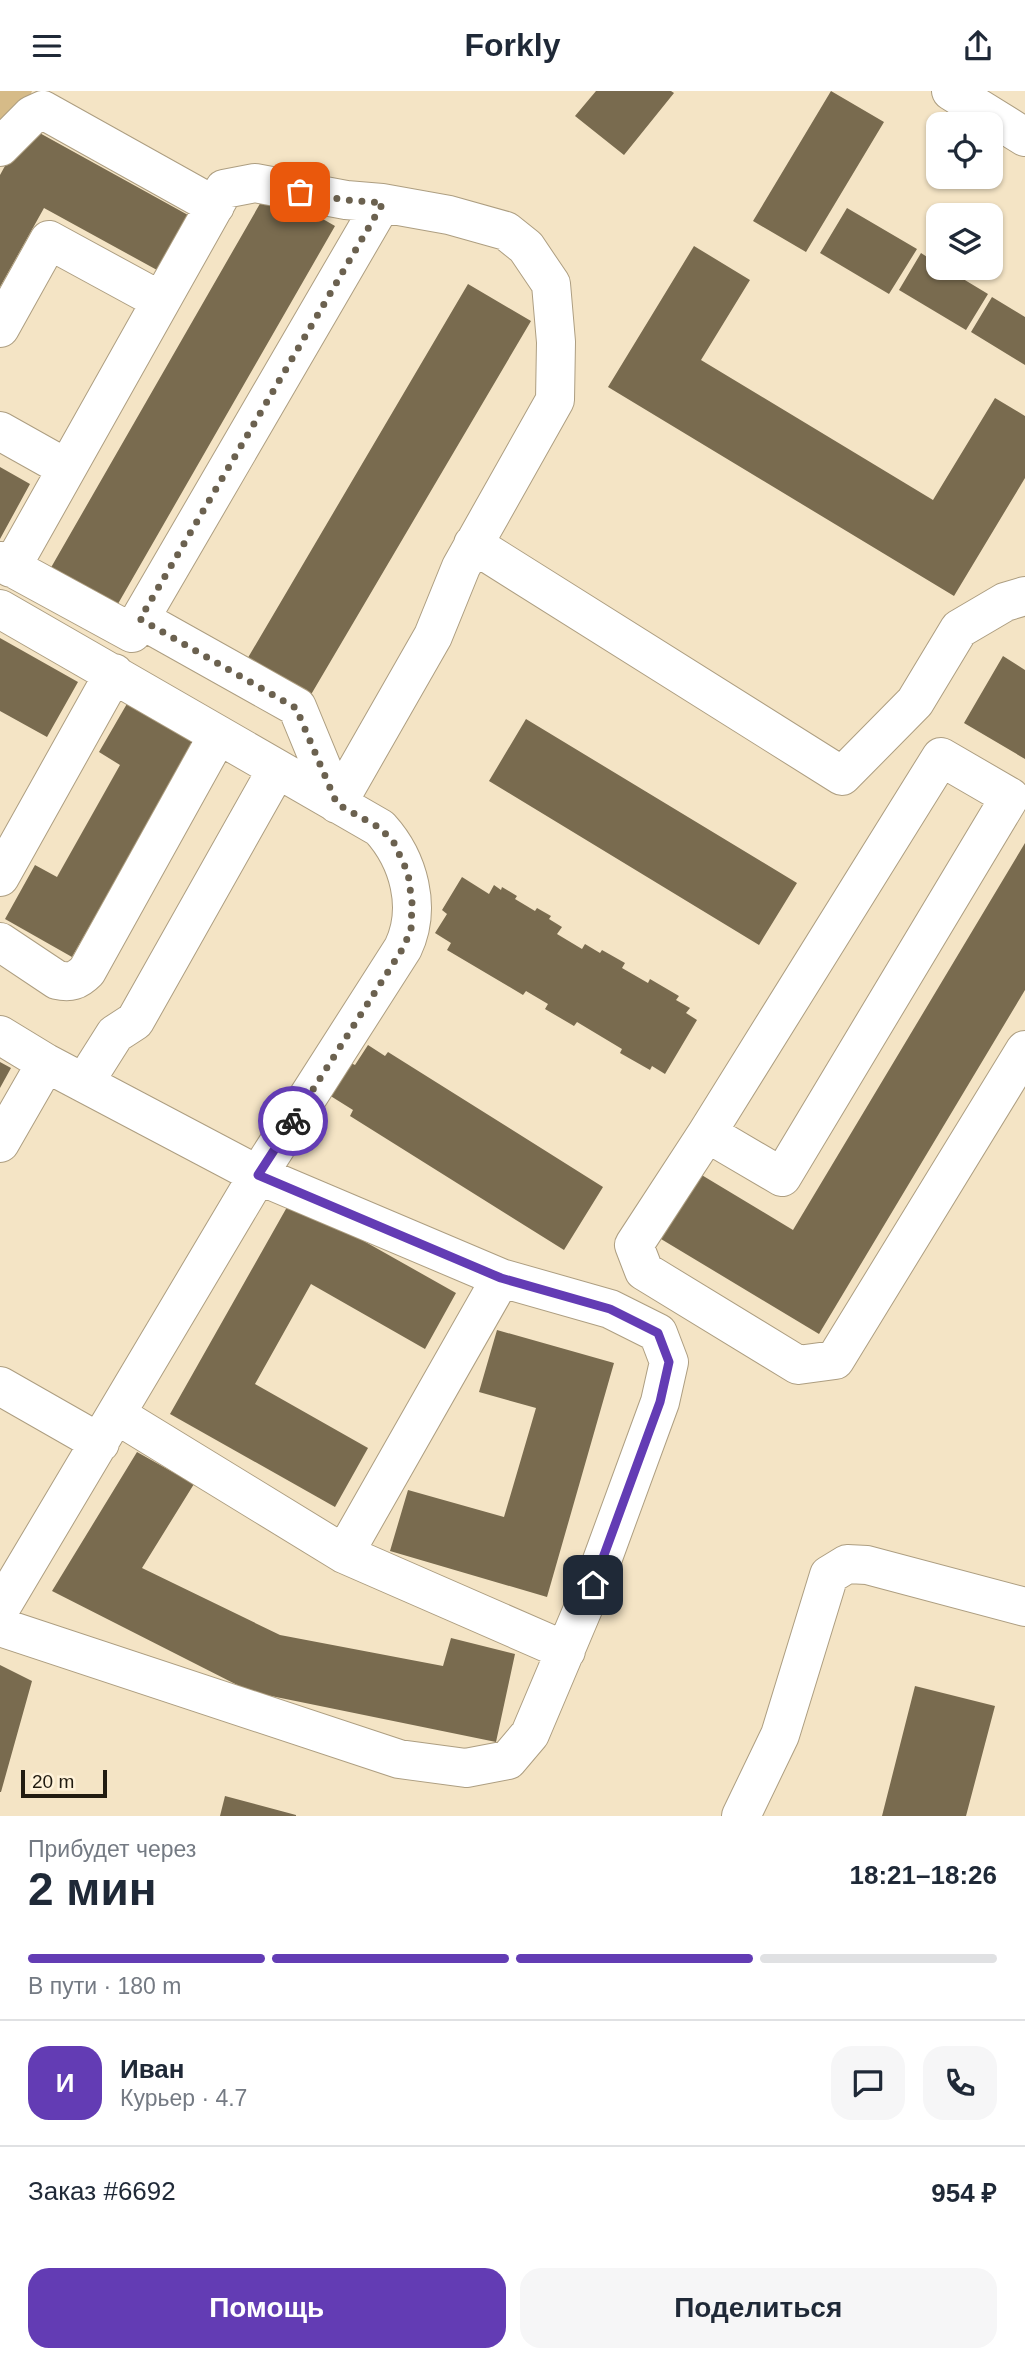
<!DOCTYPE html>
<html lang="ru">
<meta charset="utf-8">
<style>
:root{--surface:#fff;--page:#f6f6f7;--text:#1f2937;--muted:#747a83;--line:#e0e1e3;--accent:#633cb4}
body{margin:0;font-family:Helvetica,sans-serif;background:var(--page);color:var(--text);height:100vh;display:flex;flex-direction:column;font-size:26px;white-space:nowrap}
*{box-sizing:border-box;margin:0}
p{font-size:23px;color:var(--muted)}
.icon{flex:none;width:38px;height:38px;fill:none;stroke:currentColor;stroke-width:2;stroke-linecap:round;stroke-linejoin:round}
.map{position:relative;height:1725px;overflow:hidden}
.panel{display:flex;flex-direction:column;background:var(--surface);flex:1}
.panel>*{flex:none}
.fabs{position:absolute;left:926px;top:21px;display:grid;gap:14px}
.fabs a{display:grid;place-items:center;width:77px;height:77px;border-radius:14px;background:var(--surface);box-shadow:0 2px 5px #0004;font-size:35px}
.scale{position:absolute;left:21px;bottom:18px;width:86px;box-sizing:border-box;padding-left:7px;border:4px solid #211b10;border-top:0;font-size:19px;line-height:24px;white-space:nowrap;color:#211b10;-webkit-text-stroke:5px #fff2d9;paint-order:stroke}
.pin{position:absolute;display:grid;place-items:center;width:60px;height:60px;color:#fff;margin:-30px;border-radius:14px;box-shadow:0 4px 10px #0006}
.courier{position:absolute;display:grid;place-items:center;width:70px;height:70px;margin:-35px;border:5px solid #633cb4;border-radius:50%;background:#fff;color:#222;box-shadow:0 2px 9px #0007}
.overview em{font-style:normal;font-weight:600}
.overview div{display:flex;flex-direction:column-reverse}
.overview{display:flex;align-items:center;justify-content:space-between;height:119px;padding:0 28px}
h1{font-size:46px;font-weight:600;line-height:52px}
.bar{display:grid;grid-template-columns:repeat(4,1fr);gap:10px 7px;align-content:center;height:84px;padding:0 28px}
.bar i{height:9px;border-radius:5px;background:var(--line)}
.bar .selected{background:var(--accent)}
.bar p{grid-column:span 4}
.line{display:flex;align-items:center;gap:18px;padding:0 28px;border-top:2px solid var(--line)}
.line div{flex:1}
.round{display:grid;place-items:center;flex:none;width:74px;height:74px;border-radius:21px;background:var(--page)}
.cta{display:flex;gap:14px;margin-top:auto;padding:14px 28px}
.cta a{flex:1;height:80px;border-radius:21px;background:var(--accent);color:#fff;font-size:28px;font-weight:600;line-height:80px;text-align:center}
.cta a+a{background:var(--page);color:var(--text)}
header{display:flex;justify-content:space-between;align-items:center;height:91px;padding:0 28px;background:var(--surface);font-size:32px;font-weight:600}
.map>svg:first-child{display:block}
</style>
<header><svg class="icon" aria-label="menu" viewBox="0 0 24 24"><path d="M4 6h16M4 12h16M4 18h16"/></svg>Forkly<svg class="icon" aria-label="share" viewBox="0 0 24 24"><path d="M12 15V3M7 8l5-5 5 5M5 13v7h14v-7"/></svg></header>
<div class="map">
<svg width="1025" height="1725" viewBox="0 0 1025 1725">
<rect width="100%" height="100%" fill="#f4e4c5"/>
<path fill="#d6bb88" d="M0,0H32L24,20L0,41Z"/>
<path fill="#796b4f" d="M596,0H671L674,2L624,64L575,25Z
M831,0L884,31L806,161L753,130Z
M27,35L188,124L157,179L44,117L0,196V84Z
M269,97L335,135L115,518L49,480Z
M847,117L917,158L889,203L820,162Z
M694,155L750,189L701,269L933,409L995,307L1025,325V387L954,505L608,296Z
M921,162L938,173V177H945L988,203L966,239L899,199Z
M468,193L531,230L309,607L246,570Z
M992,206L1025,226V274L971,241Z
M0,376L30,393L0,448Z
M0,547L78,591L47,646L0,620Z
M1003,565L1025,579V668L964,632Z
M128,611L195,649L72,866L5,828L35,774L57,786L120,674L99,661Z
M526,628L797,792L759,854L489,690Z
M1025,752V899L819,1243L656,1145L695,1080L793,1139Z
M462,786L489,803L494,794L501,799L502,796L517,805L515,808L535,820L537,817L551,825L549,828L562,836L557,843L582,858L585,853L600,862L602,859L625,872L622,877L648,892L650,888L679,905L676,909L690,917L686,922L697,929L665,983L652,975L650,979L620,962L622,958L577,931L574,935L545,918L548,913L526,900L523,904L447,859L451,852L435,842L447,823L442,819Z
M368,954L385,965L388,961L603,1096L564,1159L350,1025L353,1019L329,1004L349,971L355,974Z
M0,971L11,977L0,997Z
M291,1109L456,1202L425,1258L311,1193L255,1293L368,1357L335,1416L170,1323Z
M497,1239L614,1272L547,1506L390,1460L408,1399L504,1426L536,1317L479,1301Z
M137,1361L194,1393L142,1477L280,1544L443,1575L451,1547L515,1563L496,1651L251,1601L52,1500Z
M0,1574L32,1590L1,1701H0Z
M915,1595L995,1615L966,1725H882Z
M225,1705L296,1724V1725H220Z"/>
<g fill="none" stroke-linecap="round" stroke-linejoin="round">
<defs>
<path id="minor" d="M951,0L1025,46
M0,56L32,24L43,19L215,115
M0,237L49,149L161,210
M0,340L66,377
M473,453L842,685L915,611L959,538L1005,511L1025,505
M0,470L132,542L140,528L297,616L337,713
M11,477L224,98L255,92L346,109L382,112L449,124L506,140L526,156L551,193L556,251L555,309L461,476L433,545L337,713
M0,518L380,737C409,769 422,817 403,857L258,1084L501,1187L344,1463
M140,528L382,112
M0,786L114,582
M0,851L57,889C70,892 77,890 87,880L218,644
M0,944L46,972L258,1084L0,1518
M84,992L115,943L135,930L277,678
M707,1042L782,1086L1010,706L941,666L707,1042L634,1154L644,1180L798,1274L835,1269L1025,959
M0,1052L46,972
M0,1295L100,1352
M117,1324L344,1463L566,1560
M0,1536L399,1668L466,1677L508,1669L530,1643L593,1494L660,1311L669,1271L658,1242L610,1218L501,1187
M741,1725L780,1644L829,1484L847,1473L867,1474L1025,1516"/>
</defs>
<use href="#minor" stroke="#ad9e81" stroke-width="40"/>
<use href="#minor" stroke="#fff" stroke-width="38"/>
</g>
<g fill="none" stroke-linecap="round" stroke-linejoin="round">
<path stroke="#6b614f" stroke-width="7" stroke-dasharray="0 12.6" d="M293,1030L403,857L411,839L412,812L408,782L394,752L380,737L337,713L296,617L140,528L383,112L346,109L300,101"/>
<path stroke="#633cb4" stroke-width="9" d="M293,1030L258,1084L501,1187L610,1218L658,1242L669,1271L660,1311L593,1494"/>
</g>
</svg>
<div class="fabs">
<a><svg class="icon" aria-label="locate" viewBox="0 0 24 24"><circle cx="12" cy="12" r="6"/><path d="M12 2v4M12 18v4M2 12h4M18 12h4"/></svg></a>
<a><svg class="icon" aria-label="layers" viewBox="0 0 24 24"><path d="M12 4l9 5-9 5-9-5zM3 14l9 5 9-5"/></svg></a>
</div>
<div class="scale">20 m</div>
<div class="pin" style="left:300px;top:101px;background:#ea580c"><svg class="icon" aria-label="bag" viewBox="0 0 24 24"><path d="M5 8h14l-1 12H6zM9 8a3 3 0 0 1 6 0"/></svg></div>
<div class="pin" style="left:593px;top:1494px;background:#1f2937"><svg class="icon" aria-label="home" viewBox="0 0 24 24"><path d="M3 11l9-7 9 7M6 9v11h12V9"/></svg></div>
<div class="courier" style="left:293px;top:1030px"><svg class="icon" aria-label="bike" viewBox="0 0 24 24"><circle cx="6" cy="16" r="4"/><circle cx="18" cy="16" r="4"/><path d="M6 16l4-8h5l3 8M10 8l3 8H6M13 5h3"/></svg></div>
</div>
<section class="panel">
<div class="overview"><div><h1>2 мин</h1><p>Прибудет через</p></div><em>18:21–18:26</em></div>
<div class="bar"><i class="selected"></i><i class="selected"></i><i class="selected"></i><i></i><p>В пути · 180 m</p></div>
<div class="line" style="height:126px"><b class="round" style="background:var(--accent);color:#fff">И</b><div><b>Иван</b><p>Курьер · 4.7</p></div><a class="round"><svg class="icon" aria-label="chat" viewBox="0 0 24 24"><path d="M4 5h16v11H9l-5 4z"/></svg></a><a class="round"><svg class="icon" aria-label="phone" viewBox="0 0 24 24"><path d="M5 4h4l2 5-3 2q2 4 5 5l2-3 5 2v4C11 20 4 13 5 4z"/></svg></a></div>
<div class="line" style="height:91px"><div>Заказ #6692</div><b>954 ₽</b></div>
<div class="cta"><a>Помощь</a><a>Поделиться</a></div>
</section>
